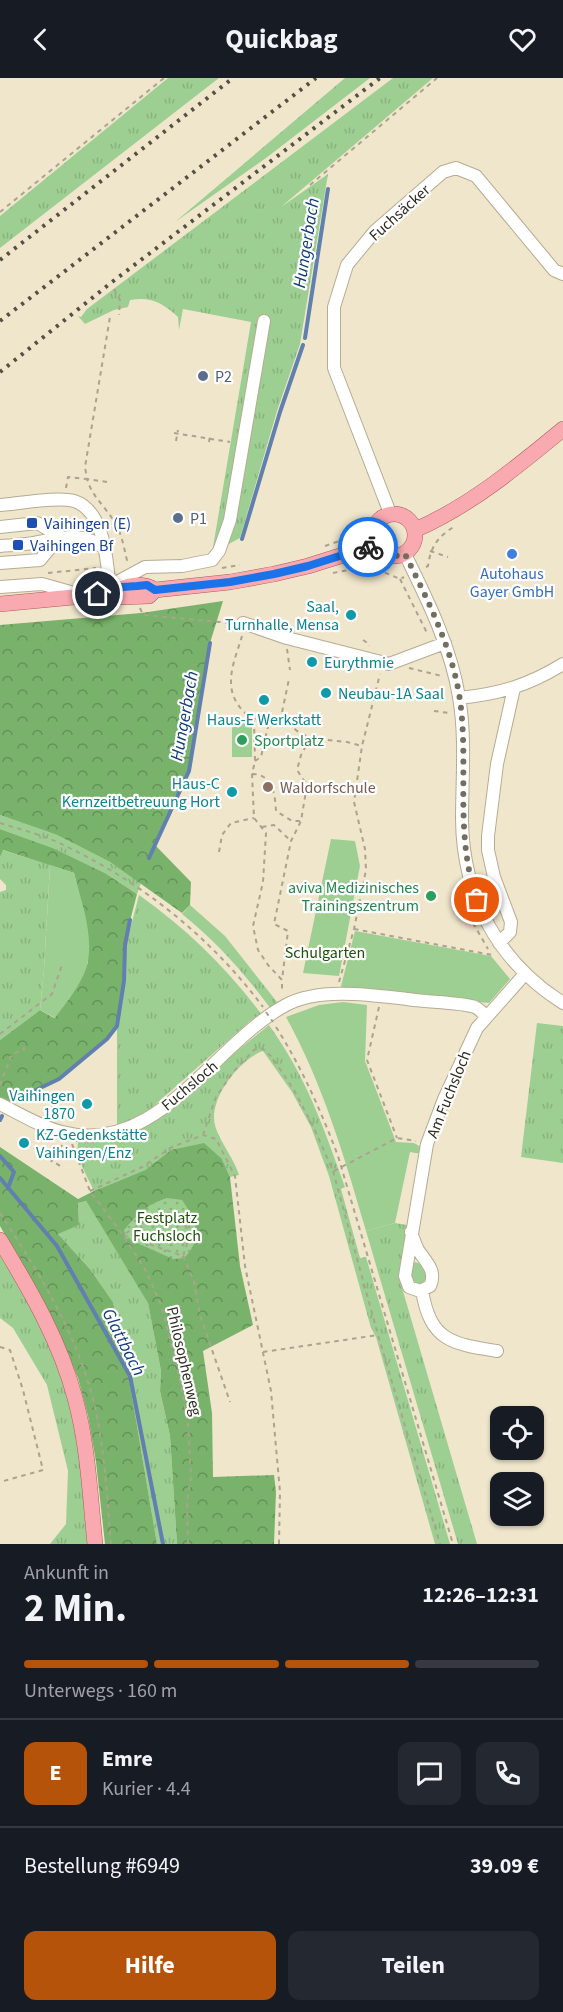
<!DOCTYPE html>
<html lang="de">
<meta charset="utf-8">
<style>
:root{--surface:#171b24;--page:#242831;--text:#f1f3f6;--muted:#9ea1a6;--line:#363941;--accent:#b45309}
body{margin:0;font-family:"Source Sans 3",sans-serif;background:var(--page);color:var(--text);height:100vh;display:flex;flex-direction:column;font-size:22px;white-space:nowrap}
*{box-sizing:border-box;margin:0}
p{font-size:20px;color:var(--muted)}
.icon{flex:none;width:33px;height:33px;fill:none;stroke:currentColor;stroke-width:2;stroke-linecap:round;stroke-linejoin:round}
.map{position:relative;height:1466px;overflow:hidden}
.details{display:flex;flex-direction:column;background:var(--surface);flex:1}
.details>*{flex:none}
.controls{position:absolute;left:490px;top:1328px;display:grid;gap:12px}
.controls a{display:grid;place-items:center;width:54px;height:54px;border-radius:12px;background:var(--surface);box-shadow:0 2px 4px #0004;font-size:30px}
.pin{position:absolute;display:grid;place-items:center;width:51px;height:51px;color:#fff;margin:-26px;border:3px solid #fff;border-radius:50%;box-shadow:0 2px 6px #0007}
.courier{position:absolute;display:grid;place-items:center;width:60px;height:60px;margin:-30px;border:4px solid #1a73e8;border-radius:50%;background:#fff;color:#222;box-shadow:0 2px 8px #0007}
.headline em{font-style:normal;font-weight:700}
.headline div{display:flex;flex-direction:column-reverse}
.headline{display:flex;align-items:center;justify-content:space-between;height:102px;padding:0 24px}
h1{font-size:39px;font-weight:700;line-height:45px}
.bar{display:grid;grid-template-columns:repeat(4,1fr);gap:9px 6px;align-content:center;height:72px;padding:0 24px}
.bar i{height:8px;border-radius:4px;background:var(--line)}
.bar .on{background:var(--accent)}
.bar p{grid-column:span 4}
.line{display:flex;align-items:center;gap:15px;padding:0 24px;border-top:2px solid var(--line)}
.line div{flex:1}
.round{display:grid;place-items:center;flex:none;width:63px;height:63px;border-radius:12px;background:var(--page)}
.cta{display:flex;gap:12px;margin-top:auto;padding:12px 24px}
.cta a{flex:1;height:69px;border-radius:12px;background:var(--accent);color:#fff;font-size:24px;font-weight:700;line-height:69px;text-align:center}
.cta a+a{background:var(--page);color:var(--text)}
header{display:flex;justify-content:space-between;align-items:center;height:78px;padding:0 24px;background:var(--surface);font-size:27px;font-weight:700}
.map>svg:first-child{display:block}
</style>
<header><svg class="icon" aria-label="back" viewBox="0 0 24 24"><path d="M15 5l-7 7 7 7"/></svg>Quickbag<svg class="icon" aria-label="heart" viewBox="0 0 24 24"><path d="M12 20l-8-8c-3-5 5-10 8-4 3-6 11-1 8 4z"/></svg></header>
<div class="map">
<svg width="563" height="1466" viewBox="0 0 563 1466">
<defs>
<pattern id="grass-tufts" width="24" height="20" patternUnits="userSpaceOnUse" patternTransform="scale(1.5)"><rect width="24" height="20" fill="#9ecf92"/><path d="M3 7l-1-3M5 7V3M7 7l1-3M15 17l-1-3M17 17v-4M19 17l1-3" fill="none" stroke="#88b27e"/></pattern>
<pattern id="forest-crowns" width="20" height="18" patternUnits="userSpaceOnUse" patternTransform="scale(1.5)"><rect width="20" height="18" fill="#79b36b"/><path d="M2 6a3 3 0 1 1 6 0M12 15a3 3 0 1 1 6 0" fill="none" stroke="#649258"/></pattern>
<pattern id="park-dots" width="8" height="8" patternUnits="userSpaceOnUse" patternTransform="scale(1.5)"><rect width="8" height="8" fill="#9ecf92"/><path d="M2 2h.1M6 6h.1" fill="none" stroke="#88b27e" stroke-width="1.8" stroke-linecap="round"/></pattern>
</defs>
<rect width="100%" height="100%" fill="#f0e6cc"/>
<path fill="url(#grass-tufts)" d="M168,0H219L0,170V138Z
M345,0H370L266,80L175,144Z
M393,0H433L281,129L328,96L300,266L277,333L240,460L212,475L251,244L183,231L179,252L178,239C163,225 151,218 130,222L128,229L114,232L85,246L78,238L81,239L87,231Z
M0,737L57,757L110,784L141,805L137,816L105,795L53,770L0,751Z
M2,772L50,787L44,891L40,932L0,962V814L6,812V807L0,801V779Z
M139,817C187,851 227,890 262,937L250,943L148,1033L128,1044L117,1047V948L125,903L126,867Z
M190,827L225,858L277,924L271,931C245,896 216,863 182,836Z
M537,945L563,948V1085L521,1079Z
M269,947C307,1000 323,1048 345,1109L341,1111L360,1180L366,1179L450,1466H435L376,1259L371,1250L329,1098L311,1049L292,1014L263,973C240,981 208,1021 215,1047C218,1061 234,1080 239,1097L230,1099L222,1081L171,1072L145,1092L94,1113C88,1099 73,1077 79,1062L111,1061L142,1050Z
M86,1123L148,1224L161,1293L160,1313L170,1358L177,1466H157L124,1271L113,1224L90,1191L57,1155L79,1147L78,1125Z
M395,1145L407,1147L400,1203L477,1466H458L366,1153Z
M0,1175L30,1224L53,1276L76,1343L89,1466H50L66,1446L68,1393L47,1307L13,1250L0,1240Z"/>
<path fill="url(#forest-crowns)" d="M223,523L210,565L189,693L156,768L191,804L190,827L182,835L110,784L57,757L0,737V547L141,535Z
M0,751L53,770L105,795L137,816L124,866L123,903L116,947L106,960L59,1000L21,1019L14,1020L9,1024L0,1020V962L40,932L54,940L88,885V855L74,795L3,772L0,779Z
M204,1065L222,1081L230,1099L240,1188L253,1247L203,1273L212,1335L213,1399L274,1397L276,1414L274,1466H177L170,1358L160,1313L161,1293L148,1225L86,1123L78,1125L79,1147L58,1156L90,1191L113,1224L124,1271L157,1466H105L96,1384L88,1338L78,1300L56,1248L0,1148V1069L78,1121L94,1113L145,1092L171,1072Z"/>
<path fill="url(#park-dots)" d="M167,1120L182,1122C196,1142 204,1161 184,1180L173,1181L126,1160L124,1152C139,1135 146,1127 167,1120Z"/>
<path fill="#9ecf92" d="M232,644H252V679H232Z
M331,761L355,763L360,788L339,898L303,895Z
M50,787L74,795C81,823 93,854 88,883C85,902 66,925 55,940L40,932L44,891Z
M355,853L491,878L510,901L489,925L340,912Z
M343,924L367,927L365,983L396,1064L414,1065L421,1069V1076L410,1074L395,1145L366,1153C345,1081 323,1006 286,939L319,927Z
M415,1184L421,1186L427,1194L426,1201L422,1206L416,1205L411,1199L413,1186Z"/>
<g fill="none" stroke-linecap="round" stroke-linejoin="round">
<path stroke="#6180b0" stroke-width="4" d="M305,260L328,111
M242,461L280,334L303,267
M149,780L189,693L210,565
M11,1024L59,1001L107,961L117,948L124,903L125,867L130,842
M0,1042L2,1038
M0,1078L14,1094L8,1110
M0,1100L57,1168L130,1298L163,1466"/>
<defs>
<path id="minor" d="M0,427C18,426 57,418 74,423C106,433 107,487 110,513
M390,435L334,290V229L347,187L375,153L443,94L456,90L476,98L554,192L563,196
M0,449L37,445L60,458
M0,468C13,467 26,467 38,464C65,459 81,453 106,471
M405,476C427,521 451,569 459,619C466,660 462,701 462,742C463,819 498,884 563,925
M0,485L40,482L60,458
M110,508L145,489L182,488L212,482L219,473L230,442L264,243
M0,509L42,506L81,517
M243,545L287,560L389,586L445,565
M459,620C500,616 529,607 563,586
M499,865L510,854L511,844L494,799L488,772V758L497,686L514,610
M0,1026C20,1036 41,1049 62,1054C158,1079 213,966 286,927C319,909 372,917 407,921C424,924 461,924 475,929C479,931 483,935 486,938
M411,1154C413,1160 415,1166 418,1172C426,1184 437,1193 430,1208L420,1213L409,1209L405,1198L427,1066L444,1021L477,950L524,897
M422,1212C430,1263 452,1266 497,1273"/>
<path id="major" d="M373 457a21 21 0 1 1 42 0a21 21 0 1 1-42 0Z
M415,452C470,428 517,389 563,351
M116,515L122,519L149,518L155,512L230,504L274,496L308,488L375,467
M0,526L116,515C126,505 144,505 155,512
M0,1162C30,1212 60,1263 75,1320C88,1367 90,1417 95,1466"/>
</defs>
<use href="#minor" stroke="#b5ac93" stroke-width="14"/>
<use href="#major" stroke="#b0595d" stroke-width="16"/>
<path stroke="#aaa38e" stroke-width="2" stroke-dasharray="4.5 4.5" stroke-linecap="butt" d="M310,107L437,0
M0,134L164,0
M114,211L120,222L119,237
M174,355L230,364
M107,404L87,401C92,419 106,429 115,445C123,458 124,472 128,486
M66,410L68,399L87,401L85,389L110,239
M325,468L348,460L349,462
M430,473L448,479
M426,489L428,488C431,467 438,459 455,448
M222,490L240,487
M48,495L96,490
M333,495L369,488L400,501L404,499
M400,501L427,555
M140,530L143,537L231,545
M305,554L304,550L307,549
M242,558C238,572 231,588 231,603C230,629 257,653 281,639L289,601
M363,562L369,566V568
M287,571L290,592
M409,590L442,598
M434,633L449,635
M281,639L297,653L310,660L301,677L297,692L307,707L301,743L291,763L274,846L288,853L282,902
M254,642L255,683L252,696L254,740L266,755L263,804L253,848L258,872L268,887L282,902V915
M310,660L347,664L362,668
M255,683L261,679L269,644
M252,696C273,696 275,717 276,733L292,743H300
M0,745C19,751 39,756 57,764C138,801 210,858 263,929
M262,749L274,747L291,763
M219,774L222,757L231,745L254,740
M454,827L465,825
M473,845L488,871
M354,851L492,877
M339,904L354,851L366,792L365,771L354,724L362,668L380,596
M379,929L367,982L397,1060
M276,949C302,990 321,1033 338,1078L453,1466
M0,956L52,916L62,887
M0,1007L12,976L24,972V969
M203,1057L216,1019L233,994L254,972L259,970L263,971L272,979L294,1012L313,1048L333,1093L378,1257L440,1466
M72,1066L90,1113L123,1157L146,1193L161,1227L177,1288L188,1345L191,1398L187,1423L188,1466
M34,1070L63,1090
M51,1084L62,1067
M334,1093L397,1060L416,1063
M90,1113L142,1089L172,1069L203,1057L216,1061L235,1098L245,1188L271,1313L280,1414L279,1466
M0,1135C40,1196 78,1258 95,1329C105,1374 107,1420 111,1466
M166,1135H180L186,1149L188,1163L183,1178L123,1157L147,1142Z
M183,1178L194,1203L200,1237L230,1324
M0,1269L10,1272L23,1312L43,1392L0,1404
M263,1274L378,1257"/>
<use href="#minor" stroke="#fff" stroke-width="12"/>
<use href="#major" stroke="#f9aab0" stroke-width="15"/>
<path stroke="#545043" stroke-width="4" stroke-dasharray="3 6" stroke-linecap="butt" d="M0,182L233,0
M0,243L316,0
M0,294L112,204L380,0"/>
<path stroke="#aaa38e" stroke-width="2" stroke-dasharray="4.5 4.5" stroke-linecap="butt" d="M176,363L178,352
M209,364L210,358
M266,934L273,944"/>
</g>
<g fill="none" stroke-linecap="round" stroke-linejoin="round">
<path stroke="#736e5e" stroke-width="6" stroke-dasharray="0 10.8" d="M368,469L375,467C384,477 392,480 405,476C429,525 455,575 461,630C468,696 455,758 477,822"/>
<path stroke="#1a73e8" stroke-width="8" d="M98,516L116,515L122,509L137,508L147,507L155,512L230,504L274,496L308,488L368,469"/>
</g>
<g fill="#5c6f8a" stroke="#fff" stroke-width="2">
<circle cx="203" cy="298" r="6"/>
<circle cx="178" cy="440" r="6"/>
</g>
<g fill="#1a4fb4" stroke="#fff" stroke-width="2">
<rect x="26" y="439" width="12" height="12" rx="3"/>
<rect x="12" y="461" width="12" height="12" rx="3"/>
</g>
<circle fill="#3f7fe0" stroke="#fff" stroke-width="2" cx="512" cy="476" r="6"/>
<g fill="#0f9aa8" stroke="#fff" stroke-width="2">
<circle cx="351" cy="537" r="6"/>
<circle cx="312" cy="584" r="6"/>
<circle cx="326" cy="615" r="6"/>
<circle cx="264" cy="622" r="6"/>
<circle cx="232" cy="714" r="6"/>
<circle cx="87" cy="1026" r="6"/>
<circle cx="24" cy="1065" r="6"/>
</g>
<g fill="#2e9e5b" stroke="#fff" stroke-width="2">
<circle cx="242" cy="662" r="6"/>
<circle cx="431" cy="818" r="6"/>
</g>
<circle fill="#8d6e63" stroke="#fff" stroke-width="2" cx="268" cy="709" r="6"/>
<g text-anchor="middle" stroke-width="4.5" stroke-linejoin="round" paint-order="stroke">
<g font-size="16" fill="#302d23" stroke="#fff">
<text transform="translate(399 134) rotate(-42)" y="6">Fuchsäcker</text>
<text transform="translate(189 1007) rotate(-40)" y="6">Fuchsloch</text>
<text transform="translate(448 1016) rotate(-68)" y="6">Am Fuchsloch</text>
<text transform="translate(185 1283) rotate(77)" y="6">Philosophenweg</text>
</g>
<g font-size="16" fill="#4e5e75" stroke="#fff" text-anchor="start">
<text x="215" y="304">P2</text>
<text x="190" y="446">P1</text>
</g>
<g font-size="16" fill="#164399" stroke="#fff" text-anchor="start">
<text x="44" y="451">Vaihingen (E)</text>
<text x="30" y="473">Vaihingen Bf</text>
</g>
<g font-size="16" fill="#366cbe" stroke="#fff">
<text x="512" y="501">Autohaus<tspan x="512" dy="18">Gayer GmbH</tspan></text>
</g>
<g font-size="16" fill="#0d838f" stroke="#fff" text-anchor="end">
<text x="339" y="534">Saal,<tspan x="339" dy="18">Turnhalle, Mensa</tspan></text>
<text x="324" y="590" text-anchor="start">Eurythmie</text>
<text x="338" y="621" text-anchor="start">Neubau-1A Saal</text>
<text x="264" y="647" text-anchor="middle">Haus-E Werkstatt</text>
<text x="220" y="711">Haus-C<tspan x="220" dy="18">Kernzeitbetreuung Hort</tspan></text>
<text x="75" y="1023">Vaihingen<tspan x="75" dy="18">1870</tspan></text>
<text x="36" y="1062" text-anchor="start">KZ-Gedenkstätte<tspan x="36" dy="18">Vaihingen/Enz</tspan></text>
</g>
<g font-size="16" fill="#27864d" stroke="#fff" text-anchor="start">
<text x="254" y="668">Sportplatz</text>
<text x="419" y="815" text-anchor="end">aviva Medizinisches<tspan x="419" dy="18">Trainingszentrum</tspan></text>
</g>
<g font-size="16" fill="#785e54" stroke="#fff" text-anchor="start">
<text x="280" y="715">Waldorfschule</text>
</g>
<g font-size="16" fill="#1c5308" stroke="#fff">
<text x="325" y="880">Schulgarten</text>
<text x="167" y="1145">Festplatz<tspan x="167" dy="18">Fuchsloch</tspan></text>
</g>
<g font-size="18" font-style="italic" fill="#113b7b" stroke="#fff">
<text transform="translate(306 165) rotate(-81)" y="6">Hungerbach</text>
<text transform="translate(184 638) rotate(-80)" y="6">Hungerbach</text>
<text transform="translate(124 1264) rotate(63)" y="6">Glattbach</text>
</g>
</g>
</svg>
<div class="controls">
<a><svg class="icon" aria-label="locate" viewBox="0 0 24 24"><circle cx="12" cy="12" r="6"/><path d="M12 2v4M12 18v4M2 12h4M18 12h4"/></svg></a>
<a><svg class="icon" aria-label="layers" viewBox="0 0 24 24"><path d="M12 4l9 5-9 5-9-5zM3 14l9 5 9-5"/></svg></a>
</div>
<div class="pin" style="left:477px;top:822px;background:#ea580c"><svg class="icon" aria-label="bag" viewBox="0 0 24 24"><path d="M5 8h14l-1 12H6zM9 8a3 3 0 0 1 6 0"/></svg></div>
<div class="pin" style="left:98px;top:516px;background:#1f2937"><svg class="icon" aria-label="home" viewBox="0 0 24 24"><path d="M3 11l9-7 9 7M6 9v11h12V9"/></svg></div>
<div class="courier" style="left:368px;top:469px"><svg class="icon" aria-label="bike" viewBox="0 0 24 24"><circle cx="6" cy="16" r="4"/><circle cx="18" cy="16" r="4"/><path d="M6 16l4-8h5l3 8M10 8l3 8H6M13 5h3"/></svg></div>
</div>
<section class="details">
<div class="headline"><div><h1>2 Min.</h1><p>Ankunft in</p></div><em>12:26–12:31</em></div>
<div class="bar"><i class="on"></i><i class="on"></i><i class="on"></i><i></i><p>Unterwegs · 160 m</p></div>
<div class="line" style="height:108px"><b class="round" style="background:var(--accent);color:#fff">E</b><div><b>Emre</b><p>Kurier · 4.4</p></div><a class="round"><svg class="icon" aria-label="chat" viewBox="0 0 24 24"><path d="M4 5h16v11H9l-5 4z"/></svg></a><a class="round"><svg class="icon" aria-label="phone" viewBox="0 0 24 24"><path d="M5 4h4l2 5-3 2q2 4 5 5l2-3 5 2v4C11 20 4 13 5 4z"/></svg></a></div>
<div class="line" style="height:78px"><div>Bestellung #6949</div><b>39.09 €</b></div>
<div class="cta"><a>Hilfe</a><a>Teilen</a></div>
</section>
